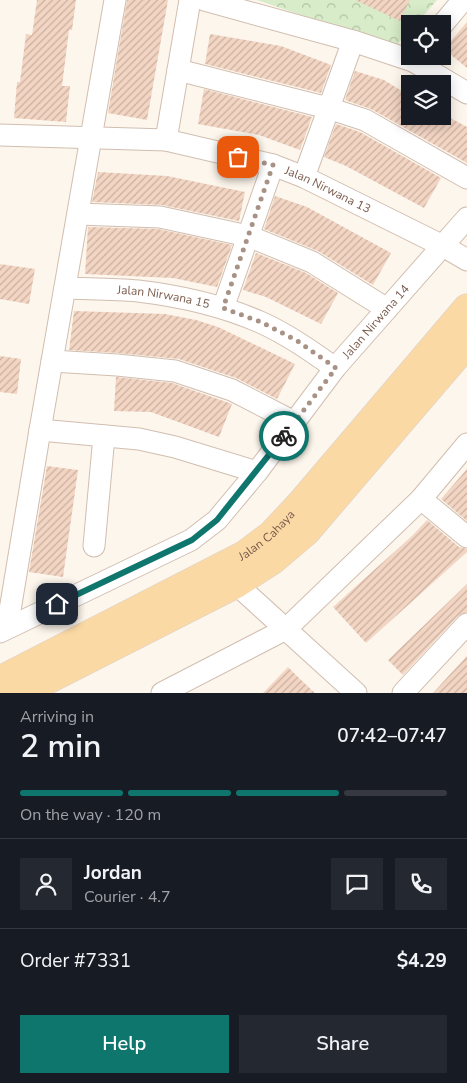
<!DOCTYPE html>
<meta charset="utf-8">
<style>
:root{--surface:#171b24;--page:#242831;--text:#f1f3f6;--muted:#9ea1a6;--line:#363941;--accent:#0f766e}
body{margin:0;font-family:"Nunito Sans",sans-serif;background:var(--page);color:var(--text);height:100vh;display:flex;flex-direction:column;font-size:19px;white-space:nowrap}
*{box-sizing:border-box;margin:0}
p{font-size:16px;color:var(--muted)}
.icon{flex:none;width:28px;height:28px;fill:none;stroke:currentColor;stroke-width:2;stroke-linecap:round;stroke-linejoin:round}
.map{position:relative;height:693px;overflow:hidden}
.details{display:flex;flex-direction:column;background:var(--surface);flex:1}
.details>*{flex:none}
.fabs{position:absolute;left:401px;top:15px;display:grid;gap:10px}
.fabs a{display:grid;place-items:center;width:50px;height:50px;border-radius:0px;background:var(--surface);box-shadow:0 2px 12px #0003;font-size:25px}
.pin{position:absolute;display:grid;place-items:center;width:42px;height:42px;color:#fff;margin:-21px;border-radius:10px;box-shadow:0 2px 8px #0006}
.courier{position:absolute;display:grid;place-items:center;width:50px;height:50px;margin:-25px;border:4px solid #0f766e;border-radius:50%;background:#fff;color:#222;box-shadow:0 1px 6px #0007}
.summary em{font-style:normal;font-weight:600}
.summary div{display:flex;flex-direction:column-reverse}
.summary{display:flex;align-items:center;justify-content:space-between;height:85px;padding:0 20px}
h1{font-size:32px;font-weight:600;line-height:38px}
.bar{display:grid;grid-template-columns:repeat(4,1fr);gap:8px 5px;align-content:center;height:60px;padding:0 20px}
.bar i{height:6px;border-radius:4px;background:var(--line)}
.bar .current{background:var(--accent)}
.bar p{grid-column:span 4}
.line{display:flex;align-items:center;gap:12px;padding:0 20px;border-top:1px solid var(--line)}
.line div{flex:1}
.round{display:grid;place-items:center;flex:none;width:52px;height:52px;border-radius:0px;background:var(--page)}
.action{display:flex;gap:10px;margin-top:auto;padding:10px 20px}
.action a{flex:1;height:58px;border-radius:0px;background:var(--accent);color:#fff;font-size:20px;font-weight:600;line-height:58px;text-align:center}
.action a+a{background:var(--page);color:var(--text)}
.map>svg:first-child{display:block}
</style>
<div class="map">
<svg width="467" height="693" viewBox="0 0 467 693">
<defs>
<pattern id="park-crowns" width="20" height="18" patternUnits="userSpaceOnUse" patternTransform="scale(1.25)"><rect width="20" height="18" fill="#d8ecc9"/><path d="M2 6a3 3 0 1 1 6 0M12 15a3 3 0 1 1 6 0" fill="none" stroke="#b4c2a5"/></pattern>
<pattern id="building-hatch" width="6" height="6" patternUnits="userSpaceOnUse" patternTransform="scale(1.25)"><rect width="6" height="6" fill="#f3d5c3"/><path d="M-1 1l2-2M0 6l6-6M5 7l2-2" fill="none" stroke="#cab0a1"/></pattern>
</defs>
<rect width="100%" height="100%" fill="#fdf6ec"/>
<path fill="url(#park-crowns)" d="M257,0H437L416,24H410V30L395,47Z"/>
<path fill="url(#building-hatch)" d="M37,0H76L72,30H69L62,86H70L66,122L14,118L17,82H20L26,34L32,35Z
M127,0H168L147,120L108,113Z
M355,0H410L400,21Z
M467,22V68L444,49Z
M210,34L281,46L331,65L321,93L205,64Z
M355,71L384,80L410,96V116H447L467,127V163L371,109L345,100Z
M204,89L312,117L300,150L259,135L198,124Z
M336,124L360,132L441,178L424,208L346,166L324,157Z
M98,172L167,176L245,192L239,221L162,205L92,202Z
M275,196L307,207L391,253L373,285L318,251L264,229Z
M88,227L158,229L232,245L217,287L173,278L85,274Z
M256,253L306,273L338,293L321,324L266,297L243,290Z
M0,264L35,269L29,304L0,299Z
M74,311L165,314L196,320L218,327L295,364L277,399L236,378L179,359L118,353L69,350Z
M0,356L21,359L17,394L0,392Z
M116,377L172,383L232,404L219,437L151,412L114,411Z
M47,466L78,470L63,577L29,572Z
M467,469V521L441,499Z
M427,520L459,547L467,549V552L366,643L333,607L412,536Z
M467,584V612L458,616L403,675L388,660Z
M467,656V693H433L443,682Z
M288,667L300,679L315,693H263Z"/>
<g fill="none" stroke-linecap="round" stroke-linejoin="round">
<defs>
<g id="minor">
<path d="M204,0L353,41L413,61L467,93"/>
<path d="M442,25L463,0"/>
<path d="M178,70L328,108L365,120L467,178"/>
<path id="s1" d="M0,135L166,140L273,165L304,177L443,246L467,260"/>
<path d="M166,140L190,0"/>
<path d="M304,177L353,41"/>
<path d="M78,214L160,217L248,236L312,262L387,309"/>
<path id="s2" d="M65,288C89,289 114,289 138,291C180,296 221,305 260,322C287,334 311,351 335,368"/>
<path d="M223,308L273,165"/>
<path d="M52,361L117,365L175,371L232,390L294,422"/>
<path d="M40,430L139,439L175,447L257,472"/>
<path d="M421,499L467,537"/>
<path d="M94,546L104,436"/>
<path d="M236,584L356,693"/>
<path d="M7,628L40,430L115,0"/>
<path id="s3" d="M0,632L191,540L217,520L257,472L335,368L467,218"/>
<path d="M162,693L286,629L421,499L467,444"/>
<path d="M403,693L467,624"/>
</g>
<g id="major">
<path id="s4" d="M0,680L244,555L272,534L301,503L467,308"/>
<path d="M22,693L236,584L273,560L306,532L467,344"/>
</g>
</defs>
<use href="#minor" stroke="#d1beb0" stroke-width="23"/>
<use href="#major" stroke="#dad1cd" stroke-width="29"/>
<use href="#minor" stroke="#fff" stroke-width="21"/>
<use href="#major" stroke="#fbd9a5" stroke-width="28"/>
</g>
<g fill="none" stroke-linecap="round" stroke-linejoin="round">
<path stroke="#a89285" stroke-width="5" stroke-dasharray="0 9" d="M238,157L273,165L223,308L261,322L296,340L336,368L284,436"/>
<path stroke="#0f766e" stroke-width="6" d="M57,604L192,540L217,520L284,436"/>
</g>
<g text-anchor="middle" stroke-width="4" stroke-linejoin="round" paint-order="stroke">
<g font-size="12" fill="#7a5c4d" stroke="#fffaf3">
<text dy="4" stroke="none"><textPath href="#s1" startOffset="336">Jalan Nirwana 13</textPath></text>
<text dy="4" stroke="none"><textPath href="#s2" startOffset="99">Jalan Nirwana 15</textPath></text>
<text dy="4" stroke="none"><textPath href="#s3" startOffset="499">Jalan Nirwana 14</textPath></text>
<text dy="4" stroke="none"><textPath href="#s4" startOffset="304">Jalan Cahaya</textPath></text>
</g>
</g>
</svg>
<div class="fabs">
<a><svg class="icon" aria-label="locate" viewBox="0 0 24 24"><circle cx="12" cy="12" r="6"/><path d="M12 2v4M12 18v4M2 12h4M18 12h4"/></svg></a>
<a><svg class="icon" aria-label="layers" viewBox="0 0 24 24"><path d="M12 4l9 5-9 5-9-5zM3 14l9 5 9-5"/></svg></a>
</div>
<div class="pin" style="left:238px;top:157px;background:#ea580c"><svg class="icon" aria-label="bag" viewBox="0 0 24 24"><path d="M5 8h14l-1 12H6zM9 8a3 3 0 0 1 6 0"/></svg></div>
<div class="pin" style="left:57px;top:604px;background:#1f2937"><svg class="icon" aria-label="home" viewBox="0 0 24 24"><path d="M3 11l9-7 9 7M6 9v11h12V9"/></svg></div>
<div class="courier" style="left:284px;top:436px"><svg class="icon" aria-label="bike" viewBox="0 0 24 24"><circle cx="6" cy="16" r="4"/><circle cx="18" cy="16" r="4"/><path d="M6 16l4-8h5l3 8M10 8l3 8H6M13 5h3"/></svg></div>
</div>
<section class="details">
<div class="summary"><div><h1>2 min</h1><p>Arriving in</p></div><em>07:42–07:47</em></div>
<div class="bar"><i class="current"></i><i class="current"></i><i class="current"></i><i></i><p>On the way · 120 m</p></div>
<div class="line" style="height:90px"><a class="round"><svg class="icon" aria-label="person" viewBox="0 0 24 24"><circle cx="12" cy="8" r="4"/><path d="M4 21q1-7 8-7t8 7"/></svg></a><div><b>Jordan</b><p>Courier · 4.7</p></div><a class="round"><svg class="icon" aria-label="chat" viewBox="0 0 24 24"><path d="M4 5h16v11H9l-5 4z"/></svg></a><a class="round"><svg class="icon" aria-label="phone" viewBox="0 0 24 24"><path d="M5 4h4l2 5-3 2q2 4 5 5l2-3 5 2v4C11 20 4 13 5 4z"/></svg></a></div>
<div class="line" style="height:65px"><div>Order #7331</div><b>$4.29</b></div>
<div class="action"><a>Help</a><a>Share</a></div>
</section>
